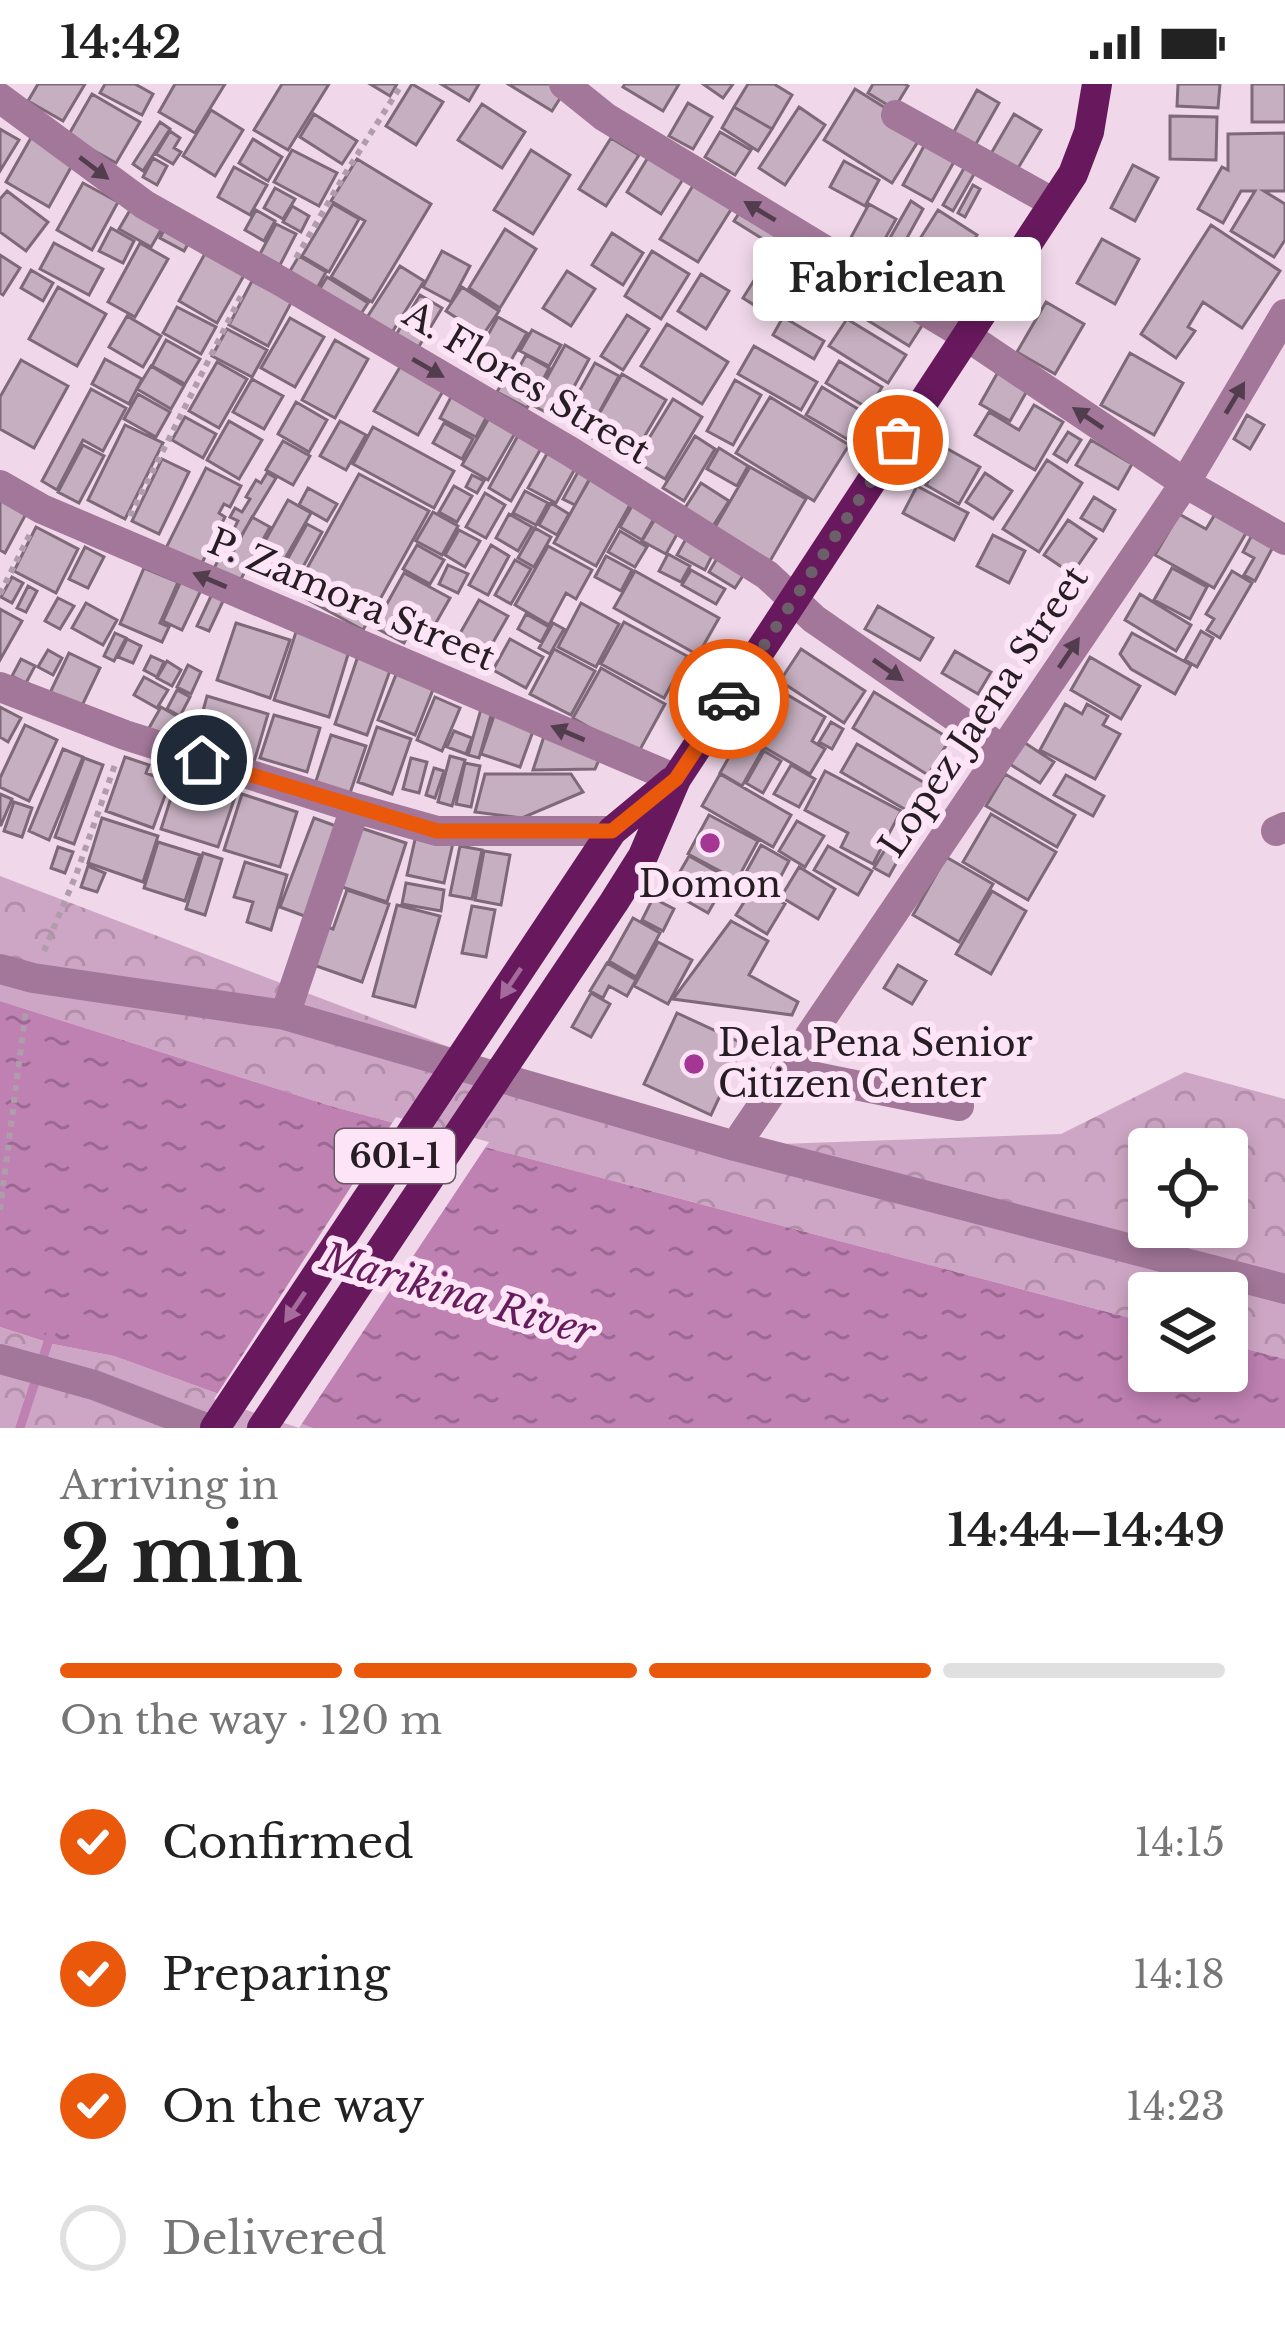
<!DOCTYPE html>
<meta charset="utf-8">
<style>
:root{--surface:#fff;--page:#f2f2f2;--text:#222;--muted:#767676;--line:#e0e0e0;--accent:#ea580c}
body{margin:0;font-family:"Libre Baskerville",serif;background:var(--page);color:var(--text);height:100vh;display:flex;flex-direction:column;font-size:45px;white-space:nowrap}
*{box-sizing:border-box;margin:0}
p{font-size:39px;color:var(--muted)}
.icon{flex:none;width:66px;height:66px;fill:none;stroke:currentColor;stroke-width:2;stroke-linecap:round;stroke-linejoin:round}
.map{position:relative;height:1344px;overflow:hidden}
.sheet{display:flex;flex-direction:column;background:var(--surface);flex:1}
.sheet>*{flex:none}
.tools{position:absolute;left:1128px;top:1044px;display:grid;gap:24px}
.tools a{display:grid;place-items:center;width:120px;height:120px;border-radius:12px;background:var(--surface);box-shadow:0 6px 18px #0003;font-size:60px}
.pin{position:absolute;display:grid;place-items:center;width:102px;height:102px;color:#fff;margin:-51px;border:6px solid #fff;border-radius:50%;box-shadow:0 3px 12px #0007}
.courier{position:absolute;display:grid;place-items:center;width:120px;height:120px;margin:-60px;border:9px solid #ea580c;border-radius:50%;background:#fff;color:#222;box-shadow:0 3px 15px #0007}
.bubble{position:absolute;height:84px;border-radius:12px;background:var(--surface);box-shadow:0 6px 18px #0003;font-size:39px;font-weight:700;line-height:84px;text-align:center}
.head em{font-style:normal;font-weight:700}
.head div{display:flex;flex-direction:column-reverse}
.head{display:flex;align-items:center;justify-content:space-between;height:204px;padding:0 60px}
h1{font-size:78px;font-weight:700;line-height:90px}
.bar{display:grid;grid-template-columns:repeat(4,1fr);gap:18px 12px;align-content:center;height:144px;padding:0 60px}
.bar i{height:15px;border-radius:9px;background:var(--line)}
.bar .current{background:var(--accent)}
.bar p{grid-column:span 4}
ol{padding:0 60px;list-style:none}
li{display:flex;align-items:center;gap:36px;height:132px}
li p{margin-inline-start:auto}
li .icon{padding:12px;border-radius:50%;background:var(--accent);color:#fff;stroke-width:4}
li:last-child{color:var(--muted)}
li i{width:66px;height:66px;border:6px solid var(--line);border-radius:50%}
.status{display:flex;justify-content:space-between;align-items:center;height:84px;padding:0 60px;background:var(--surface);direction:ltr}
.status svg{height:33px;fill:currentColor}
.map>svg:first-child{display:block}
</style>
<div class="status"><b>14:42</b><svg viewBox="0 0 49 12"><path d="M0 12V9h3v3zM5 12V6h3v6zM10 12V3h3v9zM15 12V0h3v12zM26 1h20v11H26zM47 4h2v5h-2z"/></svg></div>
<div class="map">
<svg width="1285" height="1344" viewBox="0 0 1285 1344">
<defs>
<pattern id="forest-crowns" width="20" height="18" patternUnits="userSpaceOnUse" patternTransform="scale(3)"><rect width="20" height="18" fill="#cea6c5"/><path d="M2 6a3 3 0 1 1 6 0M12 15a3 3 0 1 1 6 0" fill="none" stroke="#b18ea9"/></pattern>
<pattern id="water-ripples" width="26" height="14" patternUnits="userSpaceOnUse" patternTransform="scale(3)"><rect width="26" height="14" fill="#bf80b2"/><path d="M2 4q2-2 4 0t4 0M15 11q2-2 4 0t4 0" fill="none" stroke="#9b6891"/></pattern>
</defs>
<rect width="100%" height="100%" fill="#f0d8ea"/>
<path fill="url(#forest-crowns)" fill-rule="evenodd" d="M0,792L441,960L532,991L780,1060L1061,1050L1185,988L1285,1015V1275L1227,1260V1209H1149V1239L334,1023L0,917ZM1149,1065H1227V1143H1149Z
M0,1243L53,1260L114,1272L313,1344H0Z"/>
<path fill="url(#water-ripples)" d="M0,917L334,1023L1149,1239V1287H1227V1260L1285,1275V1344H313L114,1272L53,1260L0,1243Z"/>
<path fill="#f0d8ea" d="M396,1033L489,1058L299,1344L214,1315Z"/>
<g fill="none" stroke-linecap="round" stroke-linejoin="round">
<path stroke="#bf80b2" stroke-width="9" d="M20,1344L52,1246"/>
</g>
<path fill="#c6afc0" stroke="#7e6979" stroke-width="3" d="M38,0H85L63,37L28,17Z
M105,0H135L153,10L142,31L100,9Z
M175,0H225L195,49L159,28Z
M282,0H329L288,66L254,46Z
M370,0H397L390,12Z
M412,0L443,18L416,61L386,42Z
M441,0H479L469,17Z
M508,0H559L566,5L552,27Z
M625,0H679L663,27L623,3Z
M703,0H733L723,14Z
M748,0H774L792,11L772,45L734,23Z
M873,0H905L908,2L894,25L868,9Z
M1178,0H1220L1218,24L1177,22Z
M1252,0H1285V38H1252Z
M855,5L924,48L892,99L824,56Z
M977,6L999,19L972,67L950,55Z
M92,10L140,38L116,79L68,52Z
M688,19L712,33L693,65L669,52Z
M482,20L525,48L502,84L458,56Z
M734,23L772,45L758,67L722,44Z
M799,23L825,41L785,101L759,84Z
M211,26L243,46L215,92L183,72Z
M314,30L357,57L342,80L300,53Z
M1014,30L1041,46L1015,89L989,73Z
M1170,32L1217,33L1216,76L1170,75Z
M160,38L170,45L143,87L133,80Z
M0,45L19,56L0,87Z
M170,47L180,54L174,64L181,68L173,80L156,70Z
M720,48L751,66L735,91L705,73Z
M1285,49V107H1264L1285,120V156L1274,173L1231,147L1255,107H1241L1223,139L1198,125L1222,83L1228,86V50Z
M32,52L75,76L49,123L6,98Z
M611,54L639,71L606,122L579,105Z
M253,55L282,73L268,97L239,79Z
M925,60L955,76L932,117L903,101Z
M292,66L337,89L319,122L274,98Z
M531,66L570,91L533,150L494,126Z
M650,70L685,92L661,130L627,108Z
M153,74L167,82L157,101L143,93Z
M357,75L431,120L372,218L331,193L365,137L331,117Z
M844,77L879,96L865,122L830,103Z
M967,79L977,85L953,127L943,121Z
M1133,81L1158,94L1135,137L1111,124Z
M234,83L267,101L250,131L218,113Z
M83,99L118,118L92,166L57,146Z
M694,100L732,124L698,178L660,155Z
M973,101L980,105L965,133L958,129Z
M275,104L295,115L283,135L264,124Z
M7,107L48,138L26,167L0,148V115Z
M911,117L923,125L892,181L879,173Z
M333,120L359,135L329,188L302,172Z
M869,120L896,135L876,171L849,157Z
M133,121L165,139L151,163L119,145Z
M292,122L309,132L301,148L283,138Z
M743,123L779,146L771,160L734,137Z
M256,126L275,137L264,157L245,146Z
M938,126L977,151L940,210L901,185Z
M167,140L192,153L184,167L160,154Z
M276,140L296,150L280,181L260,170Z
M1211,141L1280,187L1242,244L1203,218L1188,243L1195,247L1176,274L1141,250Z
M111,144L134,157L123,179L99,167Z
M505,145L536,165L500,224L469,204Z
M612,149L643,169L623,201L592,181Z
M1102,155L1139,175L1115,220L1077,199Z
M54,159L103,185L89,211L40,185Z
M140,159L168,175L135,233L108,218Z
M775,163L808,184L776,235L743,214Z
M208,164L247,186L217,239L179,217Z
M442,167L470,182L451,218L423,203Z
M652,167L689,190L661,235L625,212Z
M0,171L20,184L3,211L0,209Z
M299,172L326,188L315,208L287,192Z
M822,174L863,200L844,229L804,203Z
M400,182L424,197L391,250L366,235Z
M31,186L53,199L43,217L21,204Z
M567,187L595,205L571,242L543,224Z
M701,190L729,207L706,245L678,227Z
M327,193L368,219L357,236L316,211Z
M252,197L292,217L268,262L229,241Z
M58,203L106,230L77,282L29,255Z
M462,203L499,227L483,251L446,227Z
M872,204L925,237L909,262L856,229Z
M420,211L442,224L415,269L393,256Z
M1046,218L1084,240L1055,290L1017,268Z
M177,223L216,243L201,270L163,249Z
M627,231L649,245L623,286L601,272Z
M127,232L161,252L143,283L109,263Z
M498,233L527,249L500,295L472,279Z
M783,233L824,257L814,275L773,251Z
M290,234L324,253L295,303L261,284Z
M847,235L906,271L888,299L829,262Z
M667,240L728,278L702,320L641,282Z
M227,245L267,266L252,293L212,272Z
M532,246L561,261L549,282L520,267Z
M166,256L200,275L185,300L152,282Z
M335,256L368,275L335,334L302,316Z
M565,261L589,275L557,334L532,321Z
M754,262L817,298L801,326L738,290Z
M1130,269L1183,299L1154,351L1101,321Z
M526,271L549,284L539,304L515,291Z
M105,275L142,295L129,320L92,300Z
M21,276L68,302L34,364L0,345V313Z
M839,277L882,303L869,325L826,299Z
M217,278L247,295L219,344L189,327Z
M595,279L619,292L590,345L566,331Z
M151,282L184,302L171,325L137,305Z
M400,283L443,307L418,351L374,327Z
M998,288L1028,305L1010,337L980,320Z
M508,289L537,305L527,324L497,308Z
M622,290L666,316L630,377L587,351Z
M252,295L283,312L264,345L233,328Z
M735,296L761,311L733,361L707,347Z
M822,303L863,328L847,355L806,331Z
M91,305L126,324L103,367L83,356L57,406L42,397Z
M138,310L170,328L156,353L124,335Z
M451,313L487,332L476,353L440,334Z
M770,313L849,361L814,417L736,369Z
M673,315L702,333L665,395L635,377Z
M296,318L327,336L309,368L278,350Z
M1034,321L1063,338L1035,386L975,351L989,328L1019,346Z
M492,329L518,344L488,396L462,381Z
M1247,331L1264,341L1250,365L1234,355Z
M185,333L216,350L203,374L172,356Z
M229,337L262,356L239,395L207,376Z
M340,337L366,351L346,386L320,372Z
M444,339L473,355L462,375L433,359Z
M125,341L163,359L125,435L88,416Z
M373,343L454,387L434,424L353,380Z
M520,348L543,361L511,417L489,404Z
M1068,348L1081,356L1067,378L1054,370Z
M695,352L715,365L684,417L663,404Z
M1091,356L1132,380L1118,405L1076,381Z
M283,357L310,372L293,401L266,386Z
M83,361L104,372L79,419L58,408Z
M719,364L748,382L737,402L707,385Z
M946,364L980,383L959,420L926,401Z
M549,366L577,381L556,419L528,404Z
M162,375L189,388L159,450L132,437Z
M1047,376L1082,399L1039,468L1003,445Z
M750,383L806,415L770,477L714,445Z
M206,384L241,402L230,423L224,420L219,429L225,433L199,485L164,468Z
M579,386L591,393L575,421L563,415Z
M267,389L276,394L235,462L227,458L238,437L230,433L235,424L242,428L250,415L246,413L256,396L261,399Z
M985,389L1012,407L993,435L966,418Z
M359,390L429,427L363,546L294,508Z
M472,391L484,397L477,409L466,403Z
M590,394L632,417L596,482L554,459Z
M701,399L729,417L711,445L683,427Z
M454,402L472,412L457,438L439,428Z
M917,402L968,429L954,456L903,429Z
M308,404L337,420L327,437L299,421Z
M525,407L548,419L536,441L513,429Z
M485,409L505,421L486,454L466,443Z
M1094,413L1115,426L1103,447L1081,434Z
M0,414L27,428L5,469L0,466Z
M288,416L311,429L278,487L255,475Z
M635,417L657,429L642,456L620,443Z
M551,419L569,430L557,451L539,441Z
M1217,427L1249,444L1214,504L1155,471L1179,430L1206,445Z
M433,428L458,442L442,471L416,457Z
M509,430L532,443L518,467L496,454Z
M658,430L681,443L666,470L642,457Z
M252,433L270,443L237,502L212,488L220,473L228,477Z
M1068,436L1096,455L1072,490L1044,471Z
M307,440L322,448L297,494L282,485Z
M36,443L78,465L56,509L14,487Z
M535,444L551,453L534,483L518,474Z
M459,446L480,457L465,483L445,471Z
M620,447L647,463L635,483L608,468Z
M993,451L1025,467L1009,499L977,482Z
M1252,451L1273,463L1255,497L1244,491L1254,474L1243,468Z
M687,453L714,468L705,486L677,471Z
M417,461L444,476L430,500L403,485Z
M491,461L509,472L488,511L469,501Z
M548,462L592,486L576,515L566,509L549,541L515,521Z
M85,463L104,473L88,504L69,495Z
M668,470L690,482L681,498L659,487Z
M719,471L746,487L735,504L709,488Z
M606,472L632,486L621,507L595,493Z
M515,476L531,485L511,520L495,511Z
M448,481L468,490L458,509L439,500Z
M144,484L178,498L160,539L169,543L162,558L120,540Z
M1172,484L1207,503L1190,535L1154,516Z
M691,486L725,505L716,520L682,501Z
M635,487L719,534L698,571L614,524Z
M1232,487L1252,499L1220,554L1207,546L1214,535L1206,530Z
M404,489L450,514L425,558L409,549L404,559L374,543Z
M12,493L23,499L12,519L1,513Z
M182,495L202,504L182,546L163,537Z
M28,502L37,507L26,528L17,524Z
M212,510L224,515L209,547L197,542Z
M1140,510L1191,541L1176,567L1125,536Z
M58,514L74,522L60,545L45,537Z
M479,516L508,532L483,576L454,560Z
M86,519L117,536L103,561L72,544Z
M581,519L619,540L596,583L558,563Z
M878,522L933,554L920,576L865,545Z
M0,525L22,537L0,576Z
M526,530L549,543L541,558L518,545Z
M624,538L687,572L664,614L601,580Z
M236,539L290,556L270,614L217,596Z
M553,539L564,545L550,570L539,564Z
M1201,547L1213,554L1197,583L1185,576Z
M296,548L350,564L329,633L274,616Z
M115,549L126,554L114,577L104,572Z
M1132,549L1191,581L1175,610L1131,585L1120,570Z
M127,555L141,562L133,579L118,573Z
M510,555L543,573L526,604L493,586Z
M554,565L595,587L571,631L530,610Z
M801,565L865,607L844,639L780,597Z
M48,566L62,574L53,591L38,583Z
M955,567L991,588L978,610L942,589Z
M69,569L100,584L78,630L47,615Z
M359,569L392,581L367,651L335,640Z
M151,572L164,578L157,593L144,586Z
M1090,573L1140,602L1121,635L1071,606Z
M21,575L35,582L26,599L12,592Z
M167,577L181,586L172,602L157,594Z
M188,581L201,588L191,610L177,603Z
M399,583L436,598L415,651L378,636Z
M601,584L665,620L637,671L573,634Z
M144,593L168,606L157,624L134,611Z
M771,601L783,607L761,647L749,640Z
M177,606L190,613L180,632L167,625Z
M874,608L950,655L928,691L853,644Z
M786,610L825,633L812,657L825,665L810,690L757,659Z
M207,612L268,630L254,678L194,660Z
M435,613L460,624L442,667L417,656Z
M1065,620L1082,630L1087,620L1108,632L1103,641L1120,650L1095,695L1040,666Z
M0,623L21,634L8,658L0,653Z
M161,623L180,634L169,655L149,644Z
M481,625L492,628L479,674L468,671Z
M496,626L536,639L520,683L481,670Z
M274,631L320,644L307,688L260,674Z
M831,638L843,645L832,665L819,658Z
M25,641L57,656L29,717L0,703V694Z
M377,643L411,655L392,710L358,698Z
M547,643L603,667L595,685L533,686Z
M454,647L472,654L466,670L447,663Z
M331,651L366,662L348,715L314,703Z
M741,652L763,665L742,702L720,689Z
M1022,657L1054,678L1040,699L1008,679Z
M857,660L930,702L913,730L841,688Z
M63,665L83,673L49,756L29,747Z
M764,667L781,677L763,709L746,699Z
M450,672L465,676L452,722L438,718Z
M125,673L149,681L146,689L170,698L153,744L106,727Z
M84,674L103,681L74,760L55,753Z
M411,674L427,678L419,709L403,705Z
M465,679L480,682L471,723L456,720Z
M791,681L815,695L799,723L774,710Z
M434,684L444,687L435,714L426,711Z
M825,687L901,727L873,780L841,763L848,749L805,726Z
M485,690H571L583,708L522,734L475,728Z
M720,690L791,731L773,763L702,722Z
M1005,690L1075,731L1057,763L986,722Z
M1066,691L1104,712L1093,732L1054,711Z
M177,695L235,713L218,763L161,745Z
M0,710L12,715L1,741H0Z
M242,710L297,728L280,783L224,766Z
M14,718L32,724L22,753L4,747Z
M991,730L1056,768L1028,816L963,778Z
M709,731L758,757L737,796L688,770Z
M102,734L158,752L143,798L88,779Z
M314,734L344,745L310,834L280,823Z
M797,737L824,752L805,783L779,767Z
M355,742L406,759L387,818L336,801Z
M416,751L453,759L444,799L407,791Z
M158,758L200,771L185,817L144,804Z
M889,759L903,767L889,792L874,784Z
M761,761L789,777L773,807L745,790Z
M460,762L482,766L472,815L450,811Z
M828,762L872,787L858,811L814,786Z
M58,763L73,768L65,789L51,784Z
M484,767L510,771L501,821L475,816Z
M203,769L222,775L205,831L186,825Z
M689,772L728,794L708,829L669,807Z
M946,773L993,800L959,858L913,831Z
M245,778L287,791L271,846L247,838L253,818L234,813Z
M88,782L105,789L97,808L81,803Z
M799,783L835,805L818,835L781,813Z
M406,799L444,806L441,827L402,820Z
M754,802L785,820L767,850L736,831Z
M347,806L389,820L362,898L308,879L321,841L333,845Z
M992,807L1026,827L991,890L956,870Z
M653,814L674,825L663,847L642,836Z
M397,821L440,832L415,923L373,912Z
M472,822L495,826L486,873L462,869Z
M633,834L660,849L636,893L609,877Z
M731,837L768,857L749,891L798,918L792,931L673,915Z
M658,858L692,876L668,920L634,902Z
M607,879L636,896L627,912L609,902L603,914L590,907Z
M898,881L926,897L912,920L884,904Z
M591,909L610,920L591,953L572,943Z
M677,929L744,960L711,1031L644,1000Z"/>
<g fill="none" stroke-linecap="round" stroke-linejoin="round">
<path stroke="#b09dab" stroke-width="6" stroke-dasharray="6 6" stroke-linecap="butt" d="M296,174L345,90L402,0
M130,432L243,208
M0,510L30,450
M44,867L76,791L116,678
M0,1126L26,925"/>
<path stroke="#a37799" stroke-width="30" d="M564,0L605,33L968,253L1185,399L1285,456
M0,14L145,121L282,198L571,368L767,491L814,535L1003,666
M896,31L1054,119
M0,401L42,425L676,695
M0,603L125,651L355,724L437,747H612
M1276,747L1285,743
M0,885L33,894L285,931L735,1062L1285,1205
M285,931L355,724
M786,987L959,1022
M735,1062L1185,399L1285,230
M0,1275L94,1301L206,1344"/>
<path stroke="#68195d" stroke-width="30" d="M215,1344L612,747L671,698
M262,1344L614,818L643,772L676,695L1073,90L1089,48L1097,0"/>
</g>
<defs><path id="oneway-solid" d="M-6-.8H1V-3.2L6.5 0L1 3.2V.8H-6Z" transform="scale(3)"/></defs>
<g fill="#523d4e">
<use href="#oneway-solid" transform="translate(94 84) rotate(37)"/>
<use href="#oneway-solid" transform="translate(760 127) rotate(-149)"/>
<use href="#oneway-solid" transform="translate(428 284) rotate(30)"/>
<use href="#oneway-solid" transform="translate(1235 314) rotate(-59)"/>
<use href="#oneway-solid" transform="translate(1088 334) rotate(-146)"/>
<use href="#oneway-solid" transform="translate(210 496) rotate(-157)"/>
<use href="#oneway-solid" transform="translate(1069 569) rotate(-56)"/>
<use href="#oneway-solid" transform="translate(888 586) rotate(35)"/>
<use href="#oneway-solid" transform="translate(568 649) rotate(-157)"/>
</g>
<g fill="#a46b9b">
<use href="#oneway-solid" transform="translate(511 899) rotate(124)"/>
<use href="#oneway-solid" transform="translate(295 1223) rotate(124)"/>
</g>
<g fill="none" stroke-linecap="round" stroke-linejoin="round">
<path stroke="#6d5f6a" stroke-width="12" stroke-dasharray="0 21.6" d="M729,615L898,356"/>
<path stroke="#ea580c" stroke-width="15" d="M202,676L437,747H612L676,695L729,615"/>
</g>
<g fill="#a53694" stroke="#fde5f7" stroke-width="4.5">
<circle cx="710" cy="759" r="12"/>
<circle cx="694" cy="980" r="12"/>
</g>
<g text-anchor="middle" stroke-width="12" stroke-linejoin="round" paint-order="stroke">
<rect fill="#fde5f7" stroke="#675a64" stroke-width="3" x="335" y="1045" width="120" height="54" rx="9"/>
<g font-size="33" font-weight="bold" fill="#271e25">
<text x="395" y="1084">601-1</text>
</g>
<g font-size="36" fill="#271e25" stroke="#fde5f7">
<text transform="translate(527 298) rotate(31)" y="13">A. Flores Street</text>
<text transform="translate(352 515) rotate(23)" y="13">P. Zamora Street</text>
<text transform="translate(983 627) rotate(-56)" y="13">Lopez Jaena Street</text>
</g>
<g font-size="36" fill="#271e25" stroke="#fde5f7">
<text x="710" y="813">Domon</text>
<text x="718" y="972" text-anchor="start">Dela Pena Senior<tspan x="718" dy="41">Citizen Center</tspan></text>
</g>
<g font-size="39" font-style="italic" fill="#661b5b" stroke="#fde5f7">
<text transform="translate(458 1210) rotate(16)" y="14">Marikina River</text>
</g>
</g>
</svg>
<div class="tools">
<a><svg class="icon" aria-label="locate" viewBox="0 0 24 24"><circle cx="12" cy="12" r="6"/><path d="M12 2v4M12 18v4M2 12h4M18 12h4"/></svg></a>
<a><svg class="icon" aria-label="layers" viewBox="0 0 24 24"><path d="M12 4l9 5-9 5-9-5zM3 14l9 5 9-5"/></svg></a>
</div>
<div class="pin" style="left:898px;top:356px;background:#ea580c"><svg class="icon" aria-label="bag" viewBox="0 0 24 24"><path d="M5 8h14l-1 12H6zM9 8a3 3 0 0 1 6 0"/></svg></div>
<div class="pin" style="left:202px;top:676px;background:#1f2937"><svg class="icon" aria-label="home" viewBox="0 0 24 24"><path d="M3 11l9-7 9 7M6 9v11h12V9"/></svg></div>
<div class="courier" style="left:729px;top:615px"><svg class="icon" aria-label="car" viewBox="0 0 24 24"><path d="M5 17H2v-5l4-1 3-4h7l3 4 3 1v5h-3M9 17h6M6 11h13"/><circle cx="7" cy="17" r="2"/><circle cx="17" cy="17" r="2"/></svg></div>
<div class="bubble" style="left:753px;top:153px;width:288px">Fabriclean</div>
</div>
<section class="sheet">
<div class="head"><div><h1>2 min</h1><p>Arriving in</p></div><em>14:44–14:49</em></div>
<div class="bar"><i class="current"></i><i class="current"></i><i class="current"></i><i></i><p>On the way · 120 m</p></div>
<ol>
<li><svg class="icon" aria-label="check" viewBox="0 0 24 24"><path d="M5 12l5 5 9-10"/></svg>Confirmed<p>14:15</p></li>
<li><svg class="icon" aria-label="check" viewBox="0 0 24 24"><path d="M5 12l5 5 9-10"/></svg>Preparing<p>14:18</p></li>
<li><svg class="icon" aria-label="check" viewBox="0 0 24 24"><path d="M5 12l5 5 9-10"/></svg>On the way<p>14:23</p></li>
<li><i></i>Delivered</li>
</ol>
</section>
